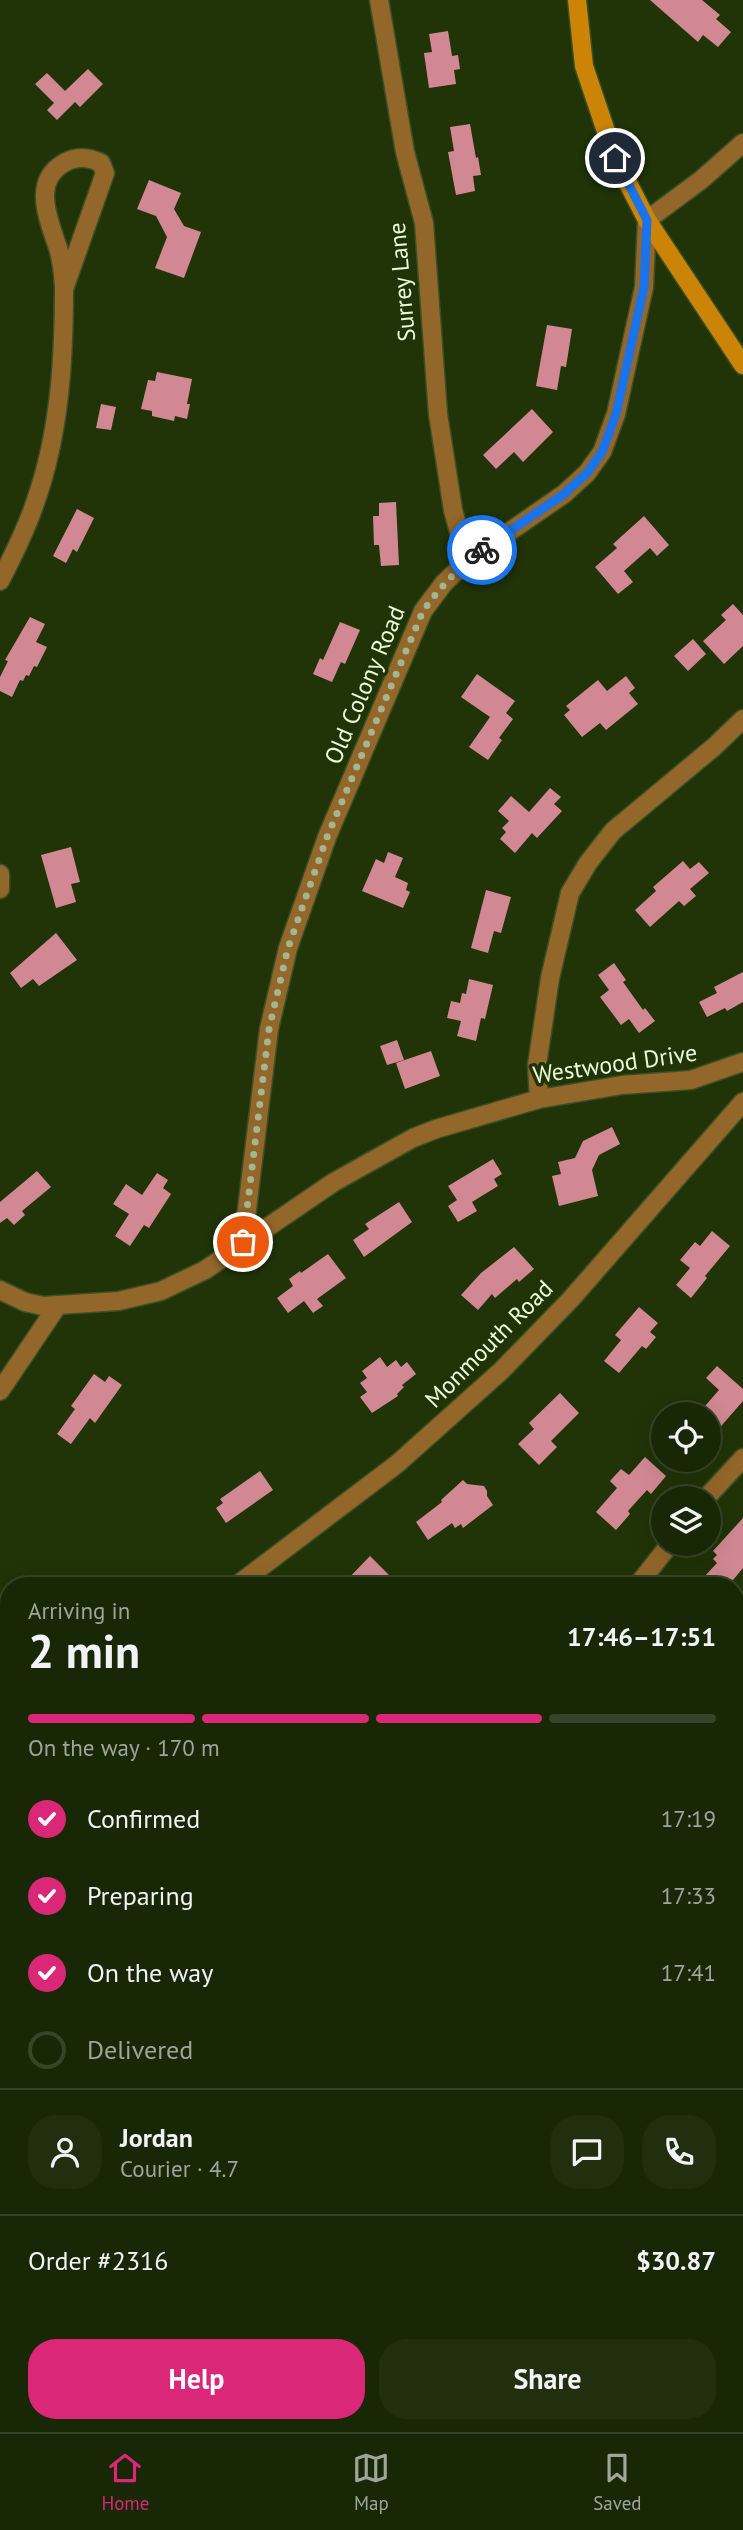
<!DOCTYPE html>
<meta charset="utf-8">
<style>
:root{--surface:#182705;--page:#212f0f;--text:#f1f3f6;--muted:#9fa59a;--line:#364427;--accent:#db2777}
body{margin:0;font-family:"PT Sans",sans-serif;background:var(--page);color:var(--text);height:100vh;display:flex;flex-direction:column;font-size:26px;white-space:nowrap}
*{box-sizing:border-box;margin:0}
p{font-size:23px;color:var(--muted)}
.icon{flex:none;width:38px;height:38px;fill:none;stroke:currentColor;stroke-width:2;stroke-linecap:round;stroke-linejoin:round}
.map{position:relative;flex:1;overflow:hidden}
.drawer{position:absolute;left:0px;top:1577px;width:744px;height:856px;display:flex;flex-direction:column;background:var(--surface);border-radius:28px 28px 0 0;box-shadow:0 7px 28px #0002,0 0 0 2px var(--line)}
.drawer>*{flex:none}
.controls{position:absolute;left:651px;top:1402px;display:grid;gap:14px}
.controls a{display:grid;place-items:center;width:70px;height:70px;border-radius:50%;background:var(--surface);box-shadow:0 7px 28px #0002,0 0 0 2px var(--line);font-size:35px}
.pin{position:absolute;display:grid;place-items:center;width:60px;height:60px;color:#fff;margin:-30px;border:4px solid #fff;border-radius:50%;box-shadow:0 2px 7px #0007}
.courier{position:absolute;display:grid;place-items:center;width:70px;height:70px;margin:-35px;border:5px solid #1a73e8;border-radius:50%;background:#fff;color:#222;box-shadow:0 2px 9px #0007}
.headline em{font-style:normal;font-weight:800}
.headline div{display:flex;flex-direction:column-reverse}
.headline{display:flex;align-items:center;justify-content:space-between;height:119px;padding:0 28px}
h1{font-size:46px;font-weight:800;line-height:52px}
.bar{display:grid;grid-template-columns:repeat(4,1fr);gap:10px 7px;align-content:center;height:84px;padding:0 28px}
.bar i{height:9px;border-radius:5px;background:var(--line)}
.bar .on{background:var(--accent)}
.bar p{grid-column:span 4}
.line{display:flex;align-items:center;gap:18px;padding:0 28px;border-top:2px solid var(--line)}
.line div{flex:1}
.round{display:grid;place-items:center;flex:none;width:74px;height:74px;border-radius:28px;background:var(--page)}
ol{padding:0 28px;list-style:none}
li{display:flex;align-items:center;gap:21px;height:77px}
li p{margin-inline-start:auto}
li .icon{padding:7px;border-radius:50%;background:var(--accent);color:#fff;stroke-width:4}
li:last-child{color:var(--muted)}
li i{width:38px;height:38px;border:4px solid var(--line);border-radius:50%}
.cta{display:flex;gap:14px;margin-top:auto;padding:14px 28px}
.cta a{flex:1;height:80px;border-radius:28px;background:var(--accent);color:#fff;font-size:28px;font-weight:800;line-height:80px;text-align:center}
.cta a+a{background:var(--page);color:var(--text)}
.tab-bar{display:flex;justify-content:space-around;align-items:center;height:98px;border-top:2px solid var(--line);background:var(--surface);font-size:19px;color:var(--muted)}
.tab-bar a{display:grid;justify-items:center;gap:4px}
.tab-bar .on{color:var(--accent)}
.map>svg:first-child{display:block}
</style>
<div class="map">
<svg width="743" height="2432" viewBox="0 0 743 2432">
<rect width="100%" height="100%" fill="#203407"/>
<path fill="#283f0b" d="M743,1992V2432H428L433,2424H735V2006Z"/>
<path fill="#33510d" d="M735,1691L743,1694V2023L735,2031Z
M735,2332L743,2342V2432H628L618,2424H735Z"/>
<path fill="#d18892" d="M650,0H702L720,15L716,19L731,32L718,47L703,35L698,42Z
M448,31L452,56L458,55L460,69L454,70L456,84L429,88L424,53L432,52L429,34Z
M88,69L103,84L80,107L75,102L57,120L47,110L54,103L35,84L47,73L65,91Z
M470,124L476,158L478,157L481,175L473,176L475,191L456,195L448,152L454,151L450,127Z
M149,180L181,193L174,209L184,226L201,232L184,278L155,268L167,237L156,216L137,209Z
M547,325L572,329L566,367L561,366L557,390L536,386Z
M157,372L192,379L187,404H190L187,419L175,416L174,421L152,416V411L141,409L148,380L155,381Z
M101,404L116,407L111,430L96,428Z
M532,409L553,432L523,462L514,452L496,469L483,455Z
M396,502L399,565L381,566L379,545H374L373,516H379V503Z
M77,509L94,518L77,552L73,549L66,563L53,556Z
M644,516L669,545L657,556L650,548L624,571L633,582L618,594L595,567L617,548L613,544Z
M733,604L743,615V646L724,664L703,641L726,620L721,615Z
M30,617L45,624L36,642L47,647L37,667L34,666L29,676L26,675L23,681L20,680L12,697L0,691V677L8,661L5,660Z
M340,622L360,630L345,664L341,662L332,682L313,674L320,658L323,660Z
M693,639L706,654L688,671L674,656Z
M477,674L515,701L506,713L513,719L499,738L502,740L488,760L469,747L490,717L461,697Z
M626,676L635,688L629,693L638,704L606,730L600,723L582,737L564,715L570,710L566,706L598,680L607,691Z
M550,788L561,797L554,804L562,811L537,838L532,833L515,853L500,839L506,832L502,828L509,821L498,811L511,796L529,812Z
M71,847L80,882L71,884L76,902L56,908L41,855Z
M388,852L403,858L395,877L408,883L406,890L410,892L403,908L362,891L376,859L384,863Z
M683,861L690,869L699,862L709,873L690,889L696,896L684,906L679,901L650,927L635,910L656,891L653,887Z
M486,890L511,897L501,933L494,931L488,953L471,948Z
M56,933L77,960L39,986L33,979L21,988L10,973Z
M614,963L626,980L623,982L643,1010L645,1008L655,1021L639,1033L629,1019L621,1025L600,997L609,990L598,975Z
M743,972V1002L727,1011L725,1008L707,1017L699,1002L717,993L714,987Z
M469,979L493,985L485,1019L481,1018L476,1041L457,1036L461,1021L447,1018L451,1001L460,1003L462,993L466,994Z
M397,1040L404,1060L387,1065L380,1046Z
M431,1051L440,1076L405,1089L396,1063Z
M612,1127L620,1144L599,1155L592,1170L598,1196L559,1206L552,1176L561,1174L558,1162L575,1158L583,1141Z
M493,1159L502,1174L494,1179L498,1186L472,1202L477,1211L458,1222L448,1206L457,1200L448,1186Z
M37,1171L51,1187L22,1211L25,1215L14,1225L7,1218L0,1223V1202Z
M157,1173L168,1180L163,1188L171,1194L149,1228L144,1225L130,1246L115,1236L129,1214L113,1204L126,1184L142,1195Z
M399,1202L412,1222L364,1257L353,1240L369,1229L365,1224Z
M712,1231L730,1246L705,1276L707,1278L691,1298L676,1285L690,1268L680,1260L695,1242L700,1246Z
M514,1247L534,1269L519,1282L517,1279L495,1298L492,1294L478,1310L461,1295L481,1273Z
M328,1254L346,1278L317,1299L323,1306L313,1313L304,1301L288,1313L277,1298L293,1286L289,1279L300,1271L301,1273Z
M639,1307L658,1323L650,1332L656,1337L646,1349L642,1346L619,1373L604,1361L621,1340L615,1335Z
M380,1357L387,1367L396,1360L401,1367L407,1362L416,1374L402,1385L404,1387L397,1394L398,1396L372,1413L360,1397L367,1392L360,1383L367,1378L362,1371Z
M717,1366L743,1389V1401L709,1440V1410L705,1406L719,1390L706,1378Z
M94,1374L105,1382L109,1376L122,1385L95,1423L90,1418L71,1444L57,1434L75,1409L71,1406Z
M560,1393L579,1413L551,1441L557,1447L539,1465L518,1444L534,1429L529,1423Z
M645,1457L666,1476L651,1494L647,1490L628,1511L630,1514L616,1530L596,1512L617,1488L610,1481L621,1469L629,1475Z
M260,1471L273,1490L226,1523L216,1508L223,1503L220,1499Z
M463,1480L467,1484L484,1486L487,1491V1496L493,1505L463,1528L461,1524L455,1528L452,1523L428,1540L416,1522L442,1502L441,1500Z
M743,1518V1568L728,1586H714L704,1577L717,1563L713,1559L717,1555L713,1551Z
M370,1556L392,1578L385,1586H341Z"/>
<g fill="none" stroke-linecap="round" stroke-linejoin="round">
<defs>
<path id="street" d="M379,0L405,152L424,223L438,414L453,510L467,561
M0,581C13,556 26,530 35,503C60,433 64,359 64,286C63,273 62,260 58,248C49,220 31,182 64,163C76,156 89,157 101,163L105,173L64,289
M0,874V889
M539,1099L537,1065L550,978L570,893L588,863L613,831L715,746L743,719
M243,1242L269,1029L288,948L327,837L423,611L444,583L467,561L564,494L587,473L602,452L616,414L644,287L647,220L701,180L743,143
M0,1290L25,1302L43,1306L119,1301L161,1291L205,1270L334,1182L413,1138L436,1129L539,1099L622,1085L691,1080L743,1062
M0,1391L58,1305
M706,1498L743,1458
M236,1586L397,1464L501,1371L571,1299L743,1102
M637,1586L670,1544"/>
<path id="secondary" d="M577,0L584,66L615,158L647,220L743,365"/>
</defs>
<use href="#street" stroke="#3c5025" stroke-width="21"/>
<use href="#secondary" stroke="#3c5025" stroke-width="21"/>
<use href="#street" stroke="#93662a" stroke-width="18"/>
<use href="#secondary" stroke="#cc8407" stroke-width="18"/>
</g>
<g fill="none" stroke-linecap="round" stroke-linejoin="round">
<path stroke="#a3b591" stroke-width="7" stroke-dasharray="0 12.6" d="M243,1242L269,1029L288,948L327,837L423,611C440,588 458,567 482,550"/>
<path stroke="#1a73e8" stroke-width="9" d="M482,550L564,494L587,473L602,452L616,414L644,287L647,220L615,158"/>
</g>
<g text-anchor="middle" stroke-width="7" stroke-linejoin="round" paint-order="stroke">
<g font-size="24" fill="#eafbdb" stroke="#203407">
<text transform="translate(402 282) rotate(-95)" y="8">Surrey Lane</text>
<text transform="translate(365 685) rotate(-67)" y="8">Old Colony Road</text>
<text transform="translate(615 1064) rotate(-8)" y="8">Westwood Drive</text>
<text transform="translate(489 1344) rotate(-45)" y="8">Monmouth Road</text>
</g>
</g>
</svg>
<div class="controls">
<a><svg class="icon" aria-label="locate" viewBox="0 0 24 24"><circle cx="12" cy="12" r="6"/><path d="M12 2v4M12 18v4M2 12h4M18 12h4"/></svg></a>
<a><svg class="icon" aria-label="layers" viewBox="0 0 24 24"><path d="M12 4l9 5-9 5-9-5zM3 14l9 5 9-5"/></svg></a>
</div>
<div class="pin" style="left:243px;top:1242px;background:#ea580c"><svg class="icon" aria-label="bag" viewBox="0 0 24 24"><path d="M5 8h14l-1 12H6zM9 8a3 3 0 0 1 6 0"/></svg></div>
<div class="pin" style="left:615px;top:158px;background:#1f2937"><svg class="icon" aria-label="home" viewBox="0 0 24 24"><path d="M3 11l9-7 9 7M6 9v11h12V9"/></svg></div>
<div class="courier" style="left:482px;top:550px"><svg class="icon" aria-label="bike" viewBox="0 0 24 24"><circle cx="6" cy="16" r="4"/><circle cx="18" cy="16" r="4"/><path d="M6 16l4-8h5l3 8M10 8l3 8H6M13 5h3"/></svg></div>
<section class="drawer">
<div class="headline"><div><h1>2 min</h1><p>Arriving in</p></div><em>17:46–17:51</em></div>
<div class="bar"><i class="on"></i><i class="on"></i><i class="on"></i><i></i><p>On the way · 170 m</p></div>
<ol>
<li><svg class="icon" aria-label="check" viewBox="0 0 24 24"><path d="M5 12l5 5 9-10"/></svg>Confirmed<p>17:19</p></li>
<li><svg class="icon" aria-label="check" viewBox="0 0 24 24"><path d="M5 12l5 5 9-10"/></svg>Preparing<p>17:33</p></li>
<li><svg class="icon" aria-label="check" viewBox="0 0 24 24"><path d="M5 12l5 5 9-10"/></svg>On the way<p>17:41</p></li>
<li><i></i>Delivered</li>
</ol>
<div class="line" style="height:126px"><a class="round"><svg class="icon" aria-label="person" viewBox="0 0 24 24"><circle cx="12" cy="8" r="4"/><path d="M4 21q1-7 8-7t8 7"/></svg></a><div><b>Jordan</b><p>Courier · 4.7</p></div><a class="round"><svg class="icon" aria-label="chat" viewBox="0 0 24 24"><path d="M4 5h16v11H9l-5 4z"/></svg></a><a class="round"><svg class="icon" aria-label="phone" viewBox="0 0 24 24"><path d="M5 4h4l2 5-3 2q2 4 5 5l2-3 5 2v4C11 20 4 13 5 4z"/></svg></a></div>
<div class="line" style="height:91px"><div>Order #2316</div><b>$30.87</b></div>
<div class="cta"><a>Help</a><a>Share</a></div>
</section>
</div>
<nav class="tab-bar">
<a class="on"><svg class="icon" aria-label="home" viewBox="0 0 24 24"><path d="M3 11l9-7 9 7M6 9v11h12V9"/></svg>Home</a>
<a><svg class="icon" aria-label="map" viewBox="0 0 24 24"><path d="M3 6l6-2 6 2 6-2v14l-6 2-6-2-6 2zM9 4v14M15 6v14"/></svg>Map</a>
<a><svg class="icon" aria-label="saved" viewBox="0 0 24 24"><path d="M7 4h10v16l-5-4-5 4z"/></svg>Saved</a>
</nav>
